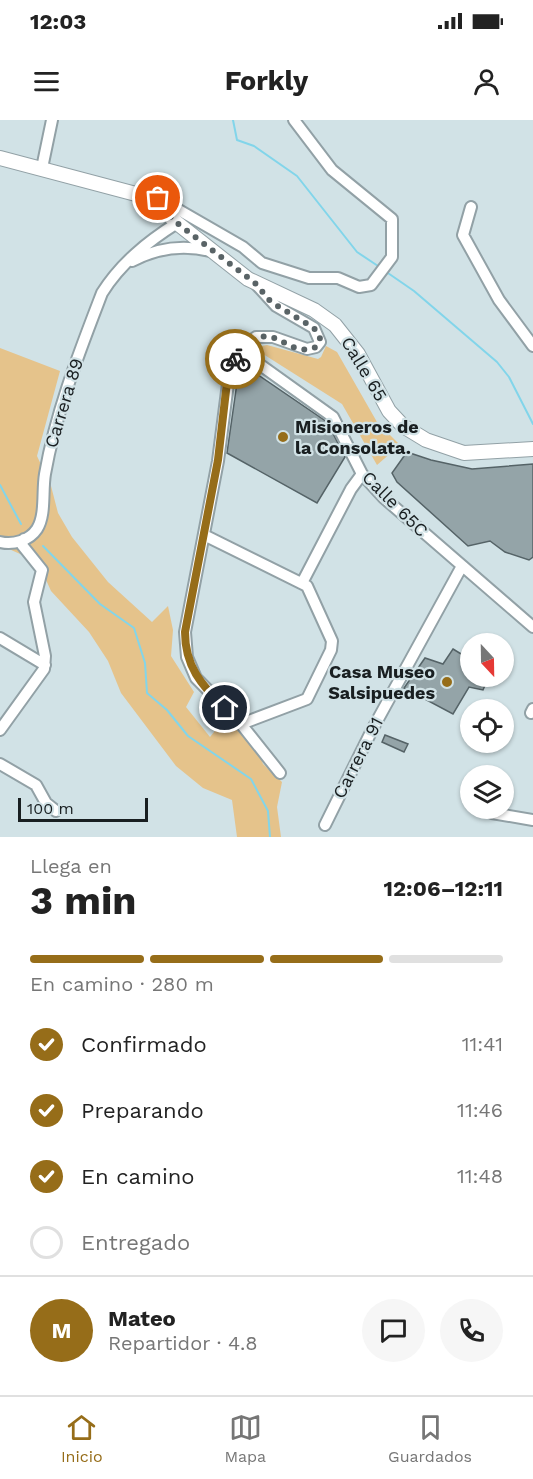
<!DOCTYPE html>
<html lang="es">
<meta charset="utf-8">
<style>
:root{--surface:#fff;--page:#f6f6f6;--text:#222;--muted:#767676;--line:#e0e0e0;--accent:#966d19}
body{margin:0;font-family:"Work Sans",sans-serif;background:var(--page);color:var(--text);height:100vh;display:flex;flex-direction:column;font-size:22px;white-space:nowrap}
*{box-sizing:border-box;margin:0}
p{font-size:20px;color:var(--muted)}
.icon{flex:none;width:33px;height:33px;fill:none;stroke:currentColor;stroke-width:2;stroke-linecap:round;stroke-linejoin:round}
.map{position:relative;height:717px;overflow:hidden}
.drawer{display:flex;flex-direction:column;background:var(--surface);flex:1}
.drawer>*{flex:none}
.needle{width:39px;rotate:158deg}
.fabs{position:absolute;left:460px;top:513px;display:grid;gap:12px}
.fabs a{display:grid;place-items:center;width:54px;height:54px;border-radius:50%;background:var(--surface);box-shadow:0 2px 4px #0004;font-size:30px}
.scale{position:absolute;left:18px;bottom:15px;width:130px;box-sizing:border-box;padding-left:6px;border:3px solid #191f21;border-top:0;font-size:16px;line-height:21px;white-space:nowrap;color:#191f21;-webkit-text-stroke:4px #d1e2e6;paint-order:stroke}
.pin{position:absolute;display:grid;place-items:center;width:51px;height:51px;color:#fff;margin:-26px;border:3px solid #fff;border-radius:50%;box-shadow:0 2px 6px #0007}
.courier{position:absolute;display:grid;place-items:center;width:60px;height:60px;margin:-30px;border:4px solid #966d19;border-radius:50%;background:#fff;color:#222;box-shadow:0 2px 8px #0007}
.headline em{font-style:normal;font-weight:700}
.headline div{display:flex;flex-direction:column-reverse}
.headline{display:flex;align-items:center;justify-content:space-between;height:102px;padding:0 30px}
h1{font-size:39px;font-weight:700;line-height:45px}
.bar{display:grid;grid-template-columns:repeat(4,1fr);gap:9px 6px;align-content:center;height:72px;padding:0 30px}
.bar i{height:8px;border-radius:4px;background:var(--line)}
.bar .current{background:var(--accent)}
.bar p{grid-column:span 4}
.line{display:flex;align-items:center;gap:15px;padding:0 30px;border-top:2px solid var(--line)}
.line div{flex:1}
.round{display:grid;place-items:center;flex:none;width:63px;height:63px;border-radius:32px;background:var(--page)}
ol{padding:0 30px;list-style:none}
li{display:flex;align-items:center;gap:18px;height:66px}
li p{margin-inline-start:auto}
li .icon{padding:6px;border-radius:50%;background:var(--accent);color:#fff;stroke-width:4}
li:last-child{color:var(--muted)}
li i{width:33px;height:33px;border:3px solid var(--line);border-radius:50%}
.status{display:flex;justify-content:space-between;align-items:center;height:42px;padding:0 30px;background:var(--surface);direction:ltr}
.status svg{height:16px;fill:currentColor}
header{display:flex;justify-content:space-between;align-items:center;height:78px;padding:0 30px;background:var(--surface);font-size:27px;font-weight:700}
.menu{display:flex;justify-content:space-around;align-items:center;height:84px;border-top:2px solid var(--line);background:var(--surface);font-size:16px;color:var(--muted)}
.menu a{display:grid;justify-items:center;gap:3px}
.menu .current{color:var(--accent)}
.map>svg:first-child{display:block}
</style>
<div class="status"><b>12:03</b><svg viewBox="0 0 49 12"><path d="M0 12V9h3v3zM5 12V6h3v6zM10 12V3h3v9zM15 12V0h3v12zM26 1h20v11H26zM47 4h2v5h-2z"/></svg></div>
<header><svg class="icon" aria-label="menu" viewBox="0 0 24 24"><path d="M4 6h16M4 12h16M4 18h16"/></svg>Forkly<svg class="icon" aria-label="person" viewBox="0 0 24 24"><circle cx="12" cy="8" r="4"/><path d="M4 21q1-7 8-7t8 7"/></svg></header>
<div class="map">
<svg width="533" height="717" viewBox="0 0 533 717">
<rect width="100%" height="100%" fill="#d1e2e6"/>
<path fill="#e5c38b" d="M267,225L318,239L321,237L326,226L337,232L377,302L400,325L377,345L342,284L263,234L262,226Z
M0,228L60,251L37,336L51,366L58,393L72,417L108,462L152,502L168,486L173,510L171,536L194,572L186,587L210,617L222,602L255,620L263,644L282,662L277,687L281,717H237L232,680L203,668L176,646L121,573L108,541L89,512L51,471L38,442L0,425Z"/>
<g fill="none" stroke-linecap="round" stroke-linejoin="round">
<path stroke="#82d5ea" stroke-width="2" d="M233,0L237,20L254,26L297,56L357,132L381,148
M385,151L414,171L497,242L509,257L533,304
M0,365L21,404
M43,426L100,484L134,508L145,543L147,573L167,590L188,616L251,659L268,691L270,717"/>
</g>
<path fill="#94a4a8" stroke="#556367" stroke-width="1.5" d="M242,244L327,302L345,337L317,383L227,333L239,249Z
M407,332L431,340L472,349L533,344V437L529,440L505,432L490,421L468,426L397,362L392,353Z
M453,529L471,540V556H489L483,570L469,567L453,594L404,568L425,538L443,544Z
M385,615L408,624L404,632L382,622Z"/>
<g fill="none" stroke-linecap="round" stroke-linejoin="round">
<defs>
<path id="minor" d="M42,48L52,0
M153,78H158L243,127L262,143L309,158H338L359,167L371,165L392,137V99L332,50L294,0
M471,87L463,115L499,180L533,226
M132,141C157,128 182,124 210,131
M255,163L276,186L314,208L320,222L316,227L307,229L273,217H256L248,223L230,248L218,341L185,512L187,537L196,558L241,604L280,653
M241,231L333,297L362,354L384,378L533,507
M204,415L307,466L332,521L331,530L307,579L241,604
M0,422C13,425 29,421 37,409C46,395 42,371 45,354C56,291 79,233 102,173C121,143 147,122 177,103
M302,463L351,369L362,354
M0,518L45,545
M531,593L533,589
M0,610L44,549L45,536L34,482L42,450L22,425L24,419
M0,644L36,665L46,683L56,691
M492,693L533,700
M325,705L372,610L462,446"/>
<path id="major" d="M0,38L151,78L177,103L248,159L314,190L335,205L358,234L389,291L403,306L426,320L464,333L533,329"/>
</defs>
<use href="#minor" stroke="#92a1a6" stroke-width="14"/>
<use href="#major" stroke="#92a1a6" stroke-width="16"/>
<use href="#minor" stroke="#fff" stroke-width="10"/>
<use href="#major" stroke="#fff" stroke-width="14"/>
</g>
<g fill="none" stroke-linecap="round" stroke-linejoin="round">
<path stroke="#596366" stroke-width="6" stroke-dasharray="0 10.8" d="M158,78H152L177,103L255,163L271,182L314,208L320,218L316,227C284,241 272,188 235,239"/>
<path stroke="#966d19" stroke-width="8" d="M225,588C201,565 185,546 185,512L218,340L227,262L235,239"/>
</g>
<g fill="#966d19" stroke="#d1e2e6" stroke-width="2">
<circle cx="283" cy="317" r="6"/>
<circle cx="447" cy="562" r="6"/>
</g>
<g text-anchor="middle" stroke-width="4.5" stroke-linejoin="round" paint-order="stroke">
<g font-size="18" fill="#191f21" stroke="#d1e2e6">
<text transform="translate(364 249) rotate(59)" y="6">Calle 65</text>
<text transform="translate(64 283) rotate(-73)" y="6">Carrera 89</text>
<text transform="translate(395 384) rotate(45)" y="6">Calle 65C</text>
<text transform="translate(358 638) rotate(-63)" y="6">Carrera 91</text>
</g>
<g font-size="18" font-weight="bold" fill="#191f21" stroke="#d1e2e6" text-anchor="start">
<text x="295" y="313">Misioneros de<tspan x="295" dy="21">la Consolata.</tspan></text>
<text x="435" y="558" text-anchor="end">Casa Museo<tspan x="435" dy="21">Salsipuedes</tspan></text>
</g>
</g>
</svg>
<div class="fabs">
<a><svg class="needle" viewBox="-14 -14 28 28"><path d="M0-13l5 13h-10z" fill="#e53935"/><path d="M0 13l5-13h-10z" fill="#767676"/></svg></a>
<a><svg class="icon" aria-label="locate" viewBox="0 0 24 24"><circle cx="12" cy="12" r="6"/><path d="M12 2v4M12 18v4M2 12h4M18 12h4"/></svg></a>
<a><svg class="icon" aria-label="layers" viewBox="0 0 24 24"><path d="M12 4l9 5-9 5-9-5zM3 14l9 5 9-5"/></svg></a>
</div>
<div class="scale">100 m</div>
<div class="pin" style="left:158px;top:78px;background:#ea580c"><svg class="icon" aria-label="bag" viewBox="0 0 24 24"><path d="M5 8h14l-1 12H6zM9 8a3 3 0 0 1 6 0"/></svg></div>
<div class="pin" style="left:225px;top:588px;background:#1f2937"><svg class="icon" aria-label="home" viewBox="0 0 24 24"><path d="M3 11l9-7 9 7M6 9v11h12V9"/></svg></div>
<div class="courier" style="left:235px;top:239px"><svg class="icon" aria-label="bike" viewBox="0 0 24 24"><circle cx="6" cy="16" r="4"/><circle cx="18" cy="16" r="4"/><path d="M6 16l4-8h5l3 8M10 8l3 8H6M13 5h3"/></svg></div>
</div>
<section class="drawer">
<div class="headline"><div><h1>3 min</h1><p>Llega en</p></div><em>12:06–12:11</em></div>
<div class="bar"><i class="current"></i><i class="current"></i><i class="current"></i><i></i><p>En camino · 280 m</p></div>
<ol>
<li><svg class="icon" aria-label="check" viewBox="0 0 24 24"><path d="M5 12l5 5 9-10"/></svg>Confirmado<p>11:41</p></li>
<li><svg class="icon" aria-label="check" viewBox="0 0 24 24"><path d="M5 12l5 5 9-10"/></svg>Preparando<p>11:46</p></li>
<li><svg class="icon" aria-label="check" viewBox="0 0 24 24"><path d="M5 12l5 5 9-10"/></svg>En camino<p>11:48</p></li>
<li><i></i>Entregado</li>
</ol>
<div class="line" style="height:108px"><b class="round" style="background:var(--accent);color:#fff">M</b><div><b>Mateo</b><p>Repartidor · 4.8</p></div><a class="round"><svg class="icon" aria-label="chat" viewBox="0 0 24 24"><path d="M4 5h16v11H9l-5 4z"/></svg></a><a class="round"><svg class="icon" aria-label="phone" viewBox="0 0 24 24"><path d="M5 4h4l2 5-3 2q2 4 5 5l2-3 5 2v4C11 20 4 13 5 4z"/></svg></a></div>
</section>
<nav class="menu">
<a class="current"><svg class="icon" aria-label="home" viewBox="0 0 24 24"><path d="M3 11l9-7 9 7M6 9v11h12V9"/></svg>Inicio</a>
<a><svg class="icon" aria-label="map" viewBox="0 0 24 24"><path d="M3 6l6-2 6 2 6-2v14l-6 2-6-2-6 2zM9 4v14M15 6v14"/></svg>Mapa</a>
<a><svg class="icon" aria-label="saved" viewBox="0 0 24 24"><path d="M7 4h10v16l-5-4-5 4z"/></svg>Guardados</a>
</nav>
